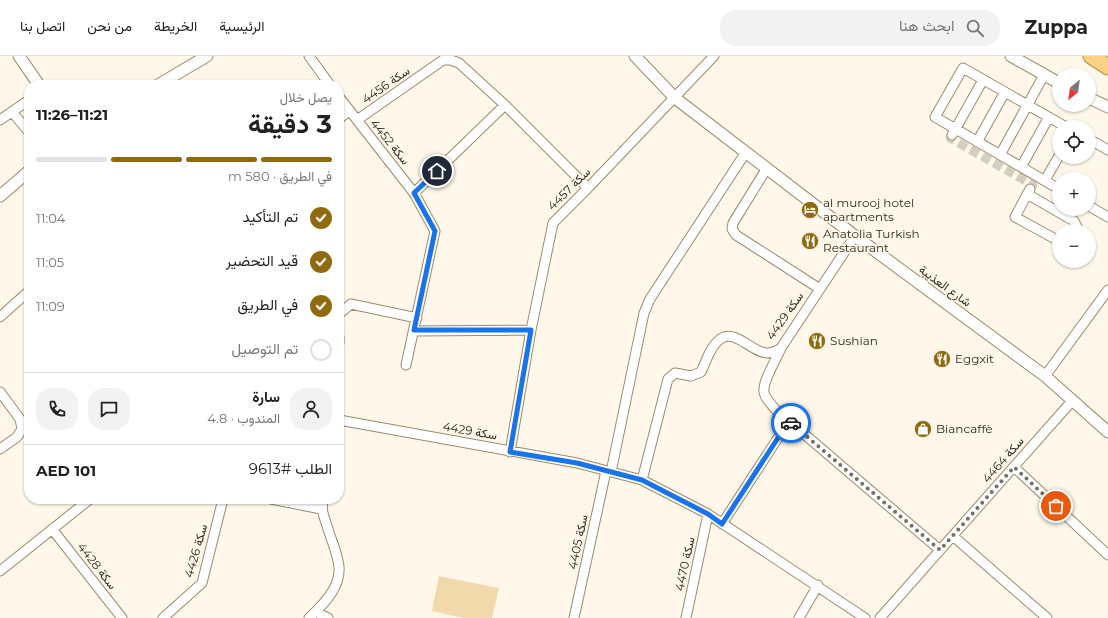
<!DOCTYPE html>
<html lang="ar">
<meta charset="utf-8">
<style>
:root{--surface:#fff;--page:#f2f2f2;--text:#222;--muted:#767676;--line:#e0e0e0;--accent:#8f6a0f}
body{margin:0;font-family:Montserrat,Vazirmatn,sans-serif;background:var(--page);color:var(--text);direction:rtl;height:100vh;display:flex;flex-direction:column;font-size:15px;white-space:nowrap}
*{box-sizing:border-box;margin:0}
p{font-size:13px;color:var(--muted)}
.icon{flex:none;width:22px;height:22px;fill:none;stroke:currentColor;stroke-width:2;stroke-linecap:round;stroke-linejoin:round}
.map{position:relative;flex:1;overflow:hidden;direction:ltr}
.panel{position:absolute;left:24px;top:24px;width:320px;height:424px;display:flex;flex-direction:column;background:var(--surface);border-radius:16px;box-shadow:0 1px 3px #0004;direction:rtl}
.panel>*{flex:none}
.needle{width:26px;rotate:209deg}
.buttons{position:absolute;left:1052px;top:12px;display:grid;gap:8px}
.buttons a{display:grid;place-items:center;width:44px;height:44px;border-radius:50%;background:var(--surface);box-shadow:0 1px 3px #0004;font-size:20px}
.pin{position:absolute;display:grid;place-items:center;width:34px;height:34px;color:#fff;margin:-17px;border:2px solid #fff;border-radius:50%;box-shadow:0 1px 4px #0007}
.courier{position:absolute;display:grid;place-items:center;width:40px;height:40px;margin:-20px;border:3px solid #1a73e8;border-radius:50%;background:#fff;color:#222;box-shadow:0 1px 5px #0007}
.headline em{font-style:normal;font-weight:700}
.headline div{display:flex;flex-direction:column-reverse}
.headline{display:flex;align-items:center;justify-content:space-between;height:68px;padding:0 12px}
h1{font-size:26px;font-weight:700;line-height:30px}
.bar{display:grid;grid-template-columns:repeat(4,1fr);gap:6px 4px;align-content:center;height:48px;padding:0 12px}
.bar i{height:5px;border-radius:3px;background:var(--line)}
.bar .on{background:var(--accent)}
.bar p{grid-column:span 4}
.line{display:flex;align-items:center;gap:10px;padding:0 12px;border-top:1px solid var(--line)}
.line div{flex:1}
.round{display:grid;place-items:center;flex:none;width:42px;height:42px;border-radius:16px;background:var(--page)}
ol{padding:0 12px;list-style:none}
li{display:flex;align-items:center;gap:12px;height:44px}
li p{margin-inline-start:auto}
li .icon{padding:4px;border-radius:50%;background:var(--accent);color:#fff;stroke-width:4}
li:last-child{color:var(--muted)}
li i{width:22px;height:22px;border:2px solid var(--line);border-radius:50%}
header{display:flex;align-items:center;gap:24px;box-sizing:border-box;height:56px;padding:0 20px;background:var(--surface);border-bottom:1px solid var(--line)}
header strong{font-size:19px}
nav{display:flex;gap:22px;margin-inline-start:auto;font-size:14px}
.search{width:280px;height:36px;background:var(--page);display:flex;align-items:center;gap:10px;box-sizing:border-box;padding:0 14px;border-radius:16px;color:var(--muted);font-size:15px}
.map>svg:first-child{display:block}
</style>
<header>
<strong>Zuppa</strong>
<div class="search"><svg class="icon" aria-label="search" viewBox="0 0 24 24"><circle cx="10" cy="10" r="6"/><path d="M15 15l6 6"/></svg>ابحث هنا</div>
<nav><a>الرئيسية</a><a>الخريطة</a><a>من نحن</a><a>اتصل بنا</a></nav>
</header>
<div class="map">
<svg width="1108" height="562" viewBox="0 0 1108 562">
<rect width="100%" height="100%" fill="#fef7ea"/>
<path fill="#f1d9ab" d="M439,520L499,532L492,562H463L432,555Z"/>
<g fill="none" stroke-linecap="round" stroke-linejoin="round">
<path stroke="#d5cec1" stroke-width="9" stroke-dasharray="9 4.5" stroke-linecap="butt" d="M952,79L950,82L1033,129L1030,133"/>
<defs>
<path id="minor" d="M309,0L330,29
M339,41L414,137L435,175L406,309
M12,56L29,76
M339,63L349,55
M0,64L29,44
M357,64L443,4H451L459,7L505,49L588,132
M952,79L983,24
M1089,83L1108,94
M977,86L1005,36
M1000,99L1044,19
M1021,111L1049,61
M767,112L733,167L732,173L736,179L820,233
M1045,124L1059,100
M1030,133L1015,161L1059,185
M1059,133L935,61L963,12L1066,71
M414,137L505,49
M1027,138L1074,165L1078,173L1077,175
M1089,150L1108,161
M339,258L351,248L417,262
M0,261L29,235
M414,275L531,274
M339,281V287
M781,292C777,302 762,326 764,336C765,343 772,349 776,354L940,494
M1045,320L1108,234
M0,336L20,363L22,373L17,381L0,393
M339,364L577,407L642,424L708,458L865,562
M510,396L531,274L553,167L588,132L714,0
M1014,411L1108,499
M611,416L644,257L650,243L746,96
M642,424L668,323L675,317L691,320L701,316C706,306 711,288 722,282C736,274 753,297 767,297C772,297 777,295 781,292L855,180
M271,443L321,453
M722,468L789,365
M52,473L122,562
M953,480L1047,562
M0,515L90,443
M316,556L328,562
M163,562L202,527L223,443
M309,562C325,547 344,528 338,505C336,494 331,483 328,473C324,460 321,456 323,443
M574,562L606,415
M686,562L708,458
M799,562L818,529
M880,562L1072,345"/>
<path id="tertiary" d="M19,0L39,29
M635,0L675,42L855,180L1045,320L1108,376
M1011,0L1059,27
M158,29L207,0
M1089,42L1108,51
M0,140L29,115"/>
<path id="trunk" d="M1091,0L1108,11"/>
</defs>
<use href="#minor" stroke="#9a8a6c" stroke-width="11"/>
<use href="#tertiary" stroke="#9a8a6c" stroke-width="13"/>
<use href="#trunk" stroke="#b4904b" stroke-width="17"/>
<use href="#minor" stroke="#fff" stroke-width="9"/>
<use href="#tertiary" stroke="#fff" stroke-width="11"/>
<use href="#trunk" stroke="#fcd383" stroke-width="15"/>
</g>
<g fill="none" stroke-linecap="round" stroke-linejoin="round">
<path stroke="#777064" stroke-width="4" stroke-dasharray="0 7.2" d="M791,367L940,494L1014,411L1056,450"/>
<path stroke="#1a73e8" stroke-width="5" d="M437,115L414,137L435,175L414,274H531L510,396L577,407L642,424L708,458L722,468L789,365L791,367"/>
</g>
<defs>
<symbol id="hotel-disc" viewBox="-11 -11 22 22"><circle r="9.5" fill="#8f6a0f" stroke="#fef7ea"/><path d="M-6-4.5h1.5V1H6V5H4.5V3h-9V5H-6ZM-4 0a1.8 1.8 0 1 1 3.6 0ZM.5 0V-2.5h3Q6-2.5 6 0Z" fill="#fff"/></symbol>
<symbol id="restaurant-disc" viewBox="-11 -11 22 22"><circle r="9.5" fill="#8f6a0f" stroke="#fef7ea"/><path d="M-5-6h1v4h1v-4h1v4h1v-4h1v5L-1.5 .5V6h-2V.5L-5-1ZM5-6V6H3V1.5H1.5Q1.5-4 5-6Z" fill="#fff"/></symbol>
<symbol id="shop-disc" viewBox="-11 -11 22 22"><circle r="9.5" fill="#8f6a0f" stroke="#fef7ea"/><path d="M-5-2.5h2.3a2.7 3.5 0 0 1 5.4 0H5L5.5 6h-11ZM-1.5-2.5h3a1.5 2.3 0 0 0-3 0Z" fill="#fff"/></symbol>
</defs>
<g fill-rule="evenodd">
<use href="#hotel-disc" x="800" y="144" width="20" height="20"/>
<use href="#restaurant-disc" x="800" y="175" width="20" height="20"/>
<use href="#restaurant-disc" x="807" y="275" width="20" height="20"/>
<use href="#restaurant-disc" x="932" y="293" width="20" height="20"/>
<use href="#shop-disc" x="913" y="363" width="20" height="20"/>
</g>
<g text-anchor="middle" stroke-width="3.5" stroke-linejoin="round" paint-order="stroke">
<g font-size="12" fill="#2f281c" stroke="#fef7ea">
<text transform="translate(386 29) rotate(-35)" y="4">سكة 4456</text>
<text transform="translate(390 86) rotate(51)" y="4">سكة 4452</text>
<text transform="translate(569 133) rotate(-45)" y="4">سكة 4457</text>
<text transform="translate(945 230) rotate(36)" y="4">شارع العذيبة</text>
<text transform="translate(785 260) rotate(-55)" y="4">سكة 4429</text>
<text transform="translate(470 375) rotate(10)" y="4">سكة 4429</text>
<text transform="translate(1003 404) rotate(-49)" y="4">سكة 4464</text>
<text transform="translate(578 486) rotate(-78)" y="4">سكة 4405</text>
<text transform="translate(196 495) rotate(-74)" y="4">سكة 4426</text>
<text transform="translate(685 508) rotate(-78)" y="4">سكة 4470</text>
<text transform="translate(97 510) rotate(52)" y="4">سكة 4428</text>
</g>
<g font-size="12" fill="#2f281c" stroke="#fef7ea" text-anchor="start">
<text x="823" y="151">al murooj hotel<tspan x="823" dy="14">apartments</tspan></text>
<text x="823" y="182">Anatolia Turkish<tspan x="823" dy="14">Restaurant</tspan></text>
<text x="830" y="289">Sushian</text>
<text x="955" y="307">Eggxit</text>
<text x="936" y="377">Biancaffè</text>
</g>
</g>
</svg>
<div class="buttons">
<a><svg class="needle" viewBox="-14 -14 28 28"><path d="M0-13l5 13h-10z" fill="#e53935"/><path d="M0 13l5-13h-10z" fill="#767676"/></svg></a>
<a><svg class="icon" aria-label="locate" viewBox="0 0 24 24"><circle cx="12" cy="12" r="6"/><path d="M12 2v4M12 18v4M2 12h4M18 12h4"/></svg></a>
<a>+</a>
<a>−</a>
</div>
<div class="pin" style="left:1056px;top:450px;background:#ea580c"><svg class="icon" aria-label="bag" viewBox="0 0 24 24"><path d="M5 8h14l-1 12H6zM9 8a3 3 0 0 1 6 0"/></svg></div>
<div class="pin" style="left:437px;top:115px;background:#1f2937"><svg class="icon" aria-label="home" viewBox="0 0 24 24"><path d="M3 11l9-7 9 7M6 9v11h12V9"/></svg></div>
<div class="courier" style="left:791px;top:367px"><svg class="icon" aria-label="car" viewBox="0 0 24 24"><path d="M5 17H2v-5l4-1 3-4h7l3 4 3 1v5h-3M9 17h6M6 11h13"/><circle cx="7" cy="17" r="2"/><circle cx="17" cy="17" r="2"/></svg></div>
<section class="panel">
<div class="headline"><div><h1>3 دقيقة</h1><p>يصل خلال</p></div><em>11:21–11:26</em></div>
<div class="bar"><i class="on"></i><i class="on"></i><i class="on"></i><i></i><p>في الطريق · 580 m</p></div>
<ol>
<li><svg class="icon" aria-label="check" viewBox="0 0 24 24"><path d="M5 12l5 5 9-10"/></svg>تم التأكيد<p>11:04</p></li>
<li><svg class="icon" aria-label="check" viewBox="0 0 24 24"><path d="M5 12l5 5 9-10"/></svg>قيد التحضير<p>11:05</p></li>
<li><svg class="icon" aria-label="check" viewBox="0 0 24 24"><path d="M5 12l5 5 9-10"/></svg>في الطريق<p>11:09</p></li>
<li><i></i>تم التوصيل</li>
</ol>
<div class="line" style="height:72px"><a class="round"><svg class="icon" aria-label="person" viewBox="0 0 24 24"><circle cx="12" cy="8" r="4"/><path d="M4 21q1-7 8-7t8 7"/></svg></a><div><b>سارة</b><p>المندوب · 4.8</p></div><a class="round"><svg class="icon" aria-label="chat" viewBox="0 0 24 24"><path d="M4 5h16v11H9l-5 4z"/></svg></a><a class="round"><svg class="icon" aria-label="phone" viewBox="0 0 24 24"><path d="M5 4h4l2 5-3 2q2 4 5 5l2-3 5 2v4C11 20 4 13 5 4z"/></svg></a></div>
<div class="line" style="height:52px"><div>الطلب #9613</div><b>AED 101</b></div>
</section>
</div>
